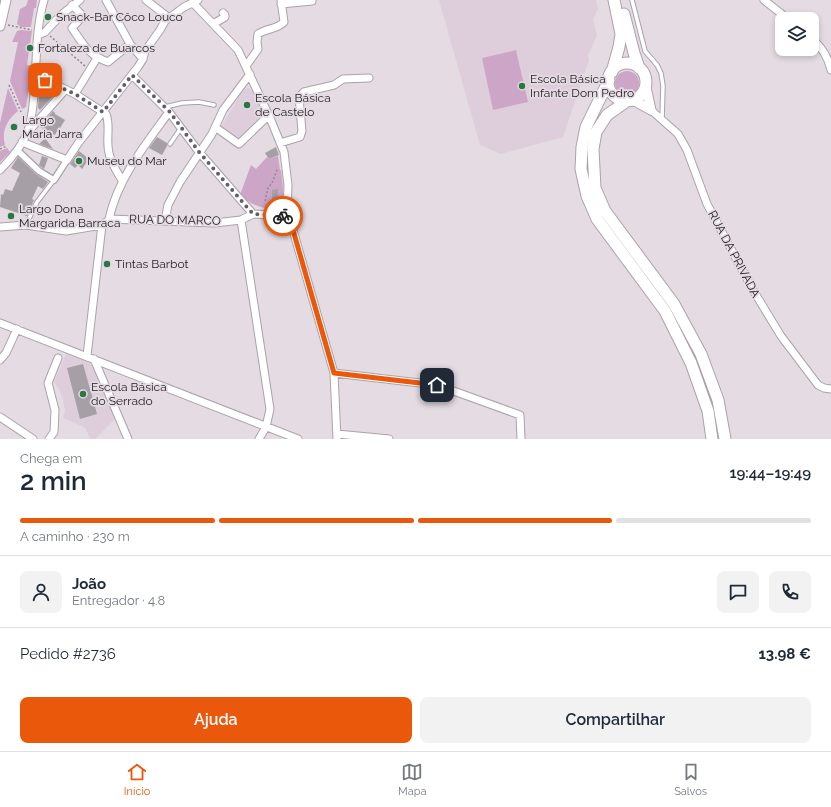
<!DOCTYPE html>
<html lang="pt">
<meta charset="utf-8">
<style>
:root{--surface:#fff;--page:#f2f2f3;--text:#1f2937;--muted:#747a83;--line:#e0e1e3;--accent:#ea580c}
body{margin:0;font-family:Raleway,sans-serif;background:var(--page);color:var(--text);height:100vh;display:flex;flex-direction:column;font-size:15px;white-space:nowrap}
*{box-sizing:border-box;margin:0}
p{font-size:13px;color:var(--muted)}
.icon{flex:none;width:22px;height:22px;fill:none;stroke:currentColor;stroke-width:2;stroke-linecap:round;stroke-linejoin:round}
.map{position:relative;height:439px;overflow:hidden}
.side{display:flex;flex-direction:column;background:var(--surface);flex:1}
.side>*{flex:none}
.controls{position:absolute;left:775px;top:12px;display:grid;gap:8px}
.controls a{display:grid;place-items:center;width:44px;height:44px;border-radius:8px;background:var(--surface);box-shadow:0 2px 6px #0003;font-size:20px}
.pin{position:absolute;display:grid;place-items:center;width:34px;height:34px;color:#fff;margin:-17px;border-radius:8px;box-shadow:0 2px 6px #0006}
.courier{position:absolute;display:grid;place-items:center;width:40px;height:40px;margin:-20px;border:3px solid #ea580c;border-radius:50%;background:#fff;color:#222;box-shadow:0 1px 5px #0007}
.summary em{font-style:normal;font-weight:600}
.summary div{display:flex;flex-direction:column-reverse}
.summary{display:flex;align-items:center;justify-content:space-between;height:68px;padding:0 20px}
h1{font-size:26px;font-weight:600;line-height:30px}
.bar{display:grid;grid-template-columns:repeat(4,1fr);gap:6px 4px;align-content:center;height:48px;padding:0 20px}
.bar i{height:5px;border-radius:3px;background:var(--line)}
.bar .on{background:var(--accent)}
.bar p{grid-column:span 4}
.line{display:flex;align-items:center;gap:10px;padding:0 20px;border-top:1px solid var(--line)}
.line div{flex:1}
.round{display:grid;place-items:center;flex:none;width:42px;height:42px;border-radius:8px;background:var(--page)}
.button{display:flex;gap:8px;margin-top:auto;padding:8px 20px}
.button a{flex:1;height:46px;border-radius:8px;background:var(--accent);color:#fff;font-size:16px;font-weight:600;line-height:46px;text-align:center}
.button a+a{background:var(--page);color:var(--text)}
.menu{display:flex;justify-content:space-around;align-items:center;height:56px;border-top:1px solid var(--line);background:var(--surface);font-size:11px;color:var(--muted)}
.menu a{display:grid;justify-items:center;gap:2px}
.menu .on{color:var(--accent)}
.map>svg:first-child{display:block}
</style>
<div class="map">
<svg width="831" height="439" viewBox="0 0 831 439">
<rect width="100%" height="100%" fill="#e4dbe3"/>
<path fill="#decedb" d="M439,0H596L598,9L593,19L597,35L588,55L589,60L563,137L501,154L480,145Z
M248,88L254,92L264,117L240,141L221,127L242,92L245,89Z
M67,352L93,364L115,419L95,439H90L86,429L82,426L63,418L65,411L63,399L59,389L54,382Z"/>
<path fill="#cca5c7" d="M28,0H37L36,8H34L31,27H21L17,24L20,9L26,6Z
M21,30L32,31L27,65L32,66L26,107L22,109L10,81L18,42H12L17,31Z
M516,50L528,102L493,110L482,58Z
M615 83a12 12 0 1 1 24 0a12 12 0 1 1-24 0Z
M8,88L18,111C7,120 1,131 5,145L0,147V123Z
M7,148L10,152L0,162V151Z
M278,156L280,170H281C282,181 287,203 277,209C262,209 251,205 240,195L251,165L256,169L267,157L269,159Z"/>
<path fill="#a79fa6" d="M40,82L50,88L55,94L40,110L38,108Z
M53,111L55,113V114L65,120L60,128L59,127L55,135L40,127Z
M157,137L167,143V146L162,155L149,148Z
M45,138L53,149L39,144Z
M276,147L279,155L269,159L265,153Z
M79,151L89,159L82,169L78,165L75,168L70,164Z
M42,156L48,158L44,169L39,165Z
M18,157L36,174L48,182L43,189L38,186L32,199L34,200L27,216L0,207L1,194L3,195L5,189L12,191L20,173L11,168Z
M278,189L277,208H272V190Z
M83,364L97,414L80,419L67,368Z"/>
<g fill="none" stroke-linecap="round" stroke-linejoin="round">
<defs>
<path id="service" d="M632,0L645,51L657,65L661,73L663,86L662,119
M165,107L182,103L199,102L214,105
M170,144L181,128
M26,225L37,202L54,180"/>
<path id="pedestrian" d="M17,150L39,171L54,180L67,160"/>
<path id="minor" d="M106,0L130,44L143,59
M146,0L169,18
M764,0L788,19
M193,3L238,50L270,118L284,152L288,185L287,216L293,230L334,373L337,439
M281,4L312,1V0
M72,5L83,16L72,28C83,44 88,55 108,62L130,44
M213,24L225,17V15L223,13
M38,35L45,32L61,15L80,0
M812,39C822,47 828,57 831,70
M246,66L258,49L257,42L258,34C267,28 278,29 284,22L281,0
M36,75L75,94L106,114C110,124 107,135 108,145C108,157 116,171 122,180
M132,75L169,112L199,152L253,214L287,216
M75,94L97,58
M651,110L678,134L687,150L707,204L753,290L781,336L818,385L824,388L831,389
M215,127L239,144L269,115
M28,132L65,90
M22,142L67,160L79,142L138,67L143,59L145,51L160,30L165,21L184,7L198,0
M280,143L300,137L302,131L299,97L304,92L334,85L343,79L369,78
M0,170C11,159 21,148 27,133C32,121 33,107 34,94C37,63 35,31 44,0
M253,214L241,220L270,409L266,427L259,439
M109,219L215,223L241,220
M109,219C118,178 145,145 169,112
M165,221L168,205L180,182L212,134L223,110L250,74
M0,227L26,225L66,231L102,225L106,222
M0,323L298,439
M87,356L102,225
M94,359L128,439
M0,360L6,353L17,329
M334,373L437,385L520,415L521,439
M0,417L33,439
M337,434L389,439
M49,439L54,432L55,410L48,383L58,358"/>
<path id="tertiary" d="M0,26L6,0
M646,87L651,110
M633,100L651,110"/>
<path id="secondary" d="M624,14L634,53L639,68
M608 82a19 19 0 1 1 38 0a19 19 0 1 1-38 0Z
M612,72L619,47L621,34L614,0
M609,80L586,127L582,147L581,169L587,196L597,219L665,311L691,363L708,411L712,439
M627,101L607,115L596,132L593,149L595,188L605,211L674,304L701,354L718,400L725,439"/>
</defs>
<use href="#service" stroke="#aba2aa" stroke-width="5.5"/>
<use href="#pedestrian" stroke="#aba2aa" stroke-width="8"/>
<use href="#minor" stroke="#aba2aa" stroke-width="9"/>
<use href="#tertiary" stroke="#aba2aa" stroke-width="11"/>
<use href="#secondary" stroke="#aba2aa" stroke-width="13"/>
<path stroke="#8f898f" stroke-width="1.5" stroke-dasharray="2 2" stroke-linecap="butt" d="M8,25L32,30
M50,36L85,66
M9,85L21,112
M0,149L7,146
M265,201L268,188L272,183L277,170L279,169"/>
<use href="#service" stroke="#fff" stroke-width="3.5"/>
<use href="#pedestrian" stroke="#fff" stroke-width="5.5"/>
<use href="#minor" stroke="#fff" stroke-width="7"/>
<use href="#tertiary" stroke="#fff" stroke-width="9"/>
<use href="#secondary" stroke="#fff" stroke-width="11"/>
</g>
<g fill="none" stroke-linecap="round" stroke-linejoin="round">
<path stroke="#645f64" stroke-width="4" stroke-dasharray="0 7.2" d="M45,80L75,94L103,112L132,75L170,112L199,152L253,214L283,216"/>
<path stroke="#ea580c" stroke-width="5" d="M283,216H287L293,230L334,373L437,385"/>
</g>
<g fill="#2a7645" stroke="#e4dbe3" stroke-width="1.5">
<circle cx="48" cy="17" r="4"/>
<circle cx="30" cy="48" r="4"/>
<circle cx="522" cy="86" r="4"/>
<circle cx="247" cy="105" r="4"/>
<circle cx="14" cy="127" r="4"/>
<circle cx="79" cy="161" r="4"/>
<circle cx="11" cy="216" r="4"/>
<circle cx="107" cy="264" r="4"/>
<circle cx="83" cy="394" r="4"/>
</g>
<g text-anchor="middle" stroke-width="3.5" stroke-linejoin="round" paint-order="stroke">
<g font-size="12" fill="#1f1c1f" stroke="#e4dbe3" text-anchor="start">
<text x="56" y="21">Snack-Bar Côco Louco</text>
<text x="38" y="52">Fortaleza de Buarcos</text>
<text x="530" y="83">Escola Básica<tspan x="530" dy="14">Infante Dom Pedro</tspan></text>
<text x="255" y="102">Escola Básica<tspan x="255" dy="14">de Castelo</tspan></text>
<text x="22" y="124">Largo<tspan x="22" dy="14">Maria Jarra</tspan></text>
<text x="87" y="165">Museu do Mar</text>
<text x="19" y="213">Largo Dona<tspan x="19" dy="14">Margarida Barraca</tspan></text>
<text x="115" y="268">Tintas Barbot</text>
<text x="91" y="391">Escola Básica<tspan x="91" dy="14">do Serrado</tspan></text>
</g>
<g font-size="12" fill="#1f1c1f" stroke="#e4dbe3">
<text transform="translate(175 220) rotate(1)" y="4">RUA DO MARCO</text>
<text transform="translate(734 254) rotate(62)" y="4">RUA DA PRIVADA</text>
</g>
</g>
</svg>
<div class="controls">
<a><svg class="icon" aria-label="layers" viewBox="0 0 24 24"><path d="M12 4l9 5-9 5-9-5zM3 14l9 5 9-5"/></svg></a>
</div>
<div class="pin" style="left:45px;top:80px;background:#ea580c"><svg class="icon" aria-label="bag" viewBox="0 0 24 24"><path d="M5 8h14l-1 12H6zM9 8a3 3 0 0 1 6 0"/></svg></div>
<div class="pin" style="left:437px;top:385px;background:#1f2937"><svg class="icon" aria-label="home" viewBox="0 0 24 24"><path d="M3 11l9-7 9 7M6 9v11h12V9"/></svg></div>
<div class="courier" style="left:283px;top:216px"><svg class="icon" aria-label="bike" viewBox="0 0 24 24"><circle cx="6" cy="16" r="4"/><circle cx="18" cy="16" r="4"/><path d="M6 16l4-8h5l3 8M10 8l3 8H6M13 5h3"/></svg></div>
</div>
<section class="side">
<div class="summary"><div><h1>2 min</h1><p>Chega em</p></div><em>19:44–19:49</em></div>
<div class="bar"><i class="on"></i><i class="on"></i><i class="on"></i><i></i><p>A caminho · 230 m</p></div>
<div class="line" style="height:72px"><a class="round"><svg class="icon" aria-label="person" viewBox="0 0 24 24"><circle cx="12" cy="8" r="4"/><path d="M4 21q1-7 8-7t8 7"/></svg></a><div><b>João</b><p>Entregador · 4.8</p></div><a class="round"><svg class="icon" aria-label="chat" viewBox="0 0 24 24"><path d="M4 5h16v11H9l-5 4z"/></svg></a><a class="round"><svg class="icon" aria-label="phone" viewBox="0 0 24 24"><path d="M5 4h4l2 5-3 2q2 4 5 5l2-3 5 2v4C11 20 4 13 5 4z"/></svg></a></div>
<div class="line" style="height:52px"><div>Pedido #2736</div><b>13.98 €</b></div>
<div class="button"><a>Ajuda</a><a>Compartilhar</a></div>
</section>
<nav class="menu">
<a class="on"><svg class="icon" aria-label="home" viewBox="0 0 24 24"><path d="M3 11l9-7 9 7M6 9v11h12V9"/></svg>Início</a>
<a><svg class="icon" aria-label="map" viewBox="0 0 24 24"><path d="M3 6l6-2 6 2 6-2v14l-6 2-6-2-6 2zM9 4v14M15 6v14"/></svg>Mapa</a>
<a><svg class="icon" aria-label="saved" viewBox="0 0 24 24"><path d="M7 4h10v16l-5-4-5 4z"/></svg>Salvos</a>
</nav>
